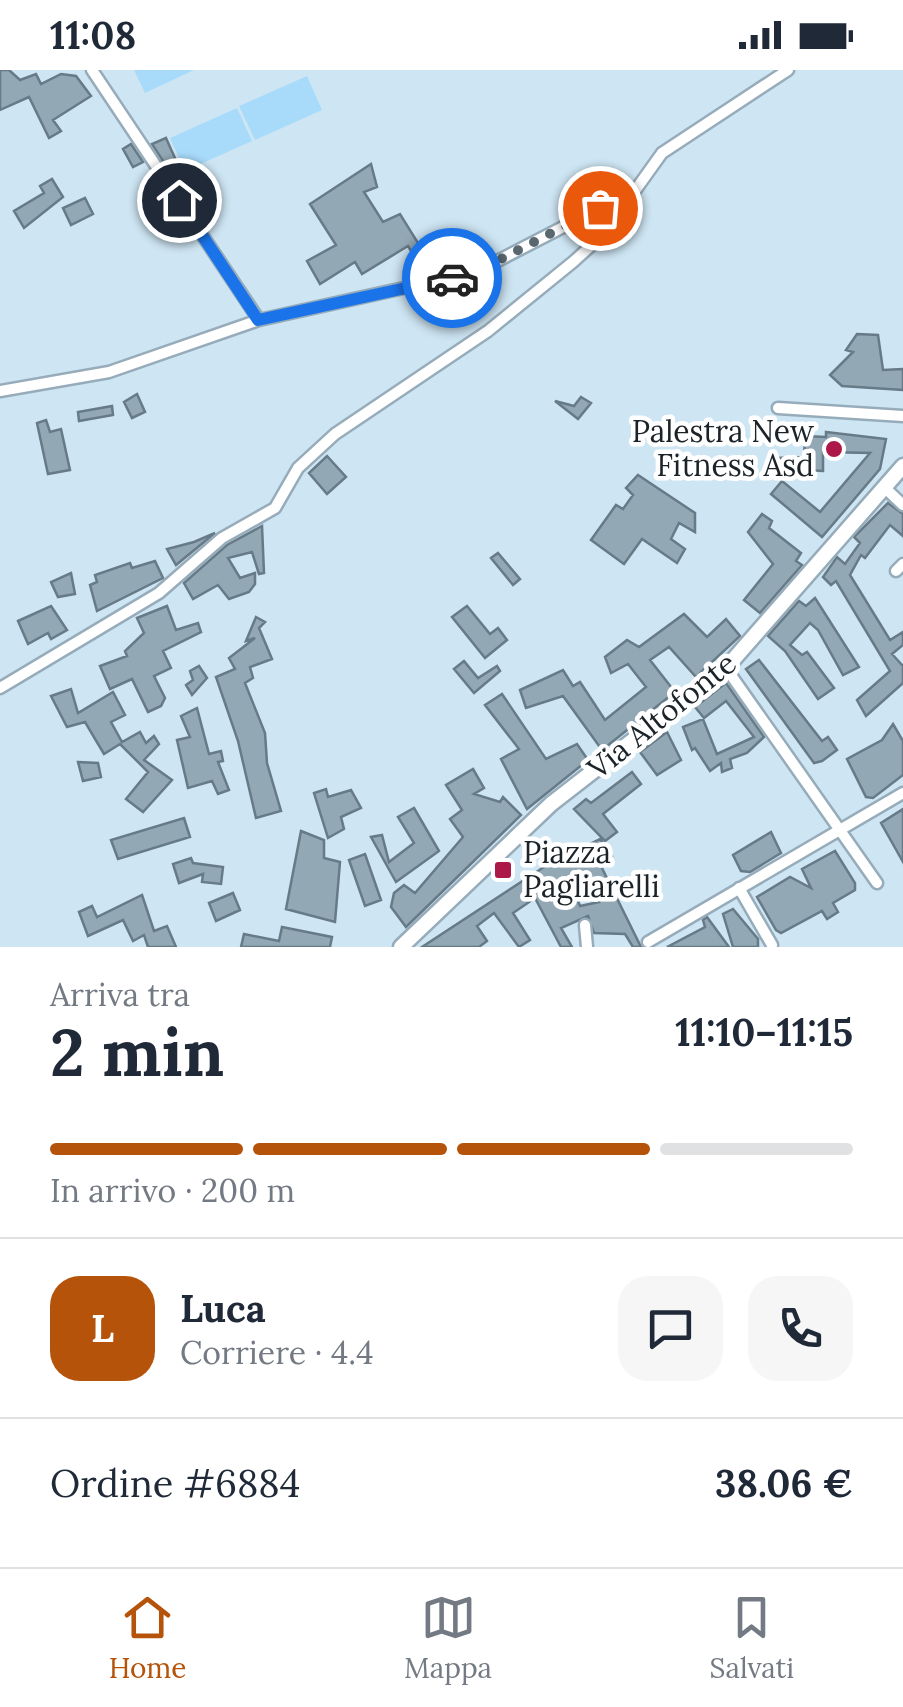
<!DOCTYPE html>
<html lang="it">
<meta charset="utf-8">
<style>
:root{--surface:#fff;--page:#f6f6f7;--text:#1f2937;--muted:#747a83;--line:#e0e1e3;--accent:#b45309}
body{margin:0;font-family:Lora,serif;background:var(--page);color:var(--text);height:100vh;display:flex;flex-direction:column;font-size:38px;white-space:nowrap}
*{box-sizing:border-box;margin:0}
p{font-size:32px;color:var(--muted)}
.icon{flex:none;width:55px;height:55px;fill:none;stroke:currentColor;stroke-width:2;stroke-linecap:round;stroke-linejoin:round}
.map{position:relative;height:877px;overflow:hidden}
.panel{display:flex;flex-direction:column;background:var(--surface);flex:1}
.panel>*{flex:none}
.pin{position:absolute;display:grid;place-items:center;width:85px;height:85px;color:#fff;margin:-42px;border:5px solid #fff;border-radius:50%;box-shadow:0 2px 10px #0007}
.courier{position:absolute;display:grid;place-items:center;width:100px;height:100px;margin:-50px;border:8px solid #1a73e8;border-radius:50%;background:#fff;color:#222;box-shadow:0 2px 12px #0007}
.headline em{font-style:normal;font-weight:800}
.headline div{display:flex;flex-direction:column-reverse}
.headline{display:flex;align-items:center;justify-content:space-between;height:170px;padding:0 50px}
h1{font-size:65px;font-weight:800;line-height:75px}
.bar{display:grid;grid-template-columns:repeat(4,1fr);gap:15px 10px;align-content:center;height:120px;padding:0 50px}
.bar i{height:12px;border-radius:8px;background:var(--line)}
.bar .current{background:var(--accent)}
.bar p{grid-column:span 4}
.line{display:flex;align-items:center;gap:25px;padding:0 50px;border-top:2px solid var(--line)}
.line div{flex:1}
.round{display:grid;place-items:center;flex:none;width:105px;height:105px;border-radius:30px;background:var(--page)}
.status{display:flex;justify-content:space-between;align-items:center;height:70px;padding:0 50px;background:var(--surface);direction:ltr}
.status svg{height:28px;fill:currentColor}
.tabs{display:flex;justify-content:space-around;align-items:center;height:140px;border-top:2px solid var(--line);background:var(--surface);font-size:28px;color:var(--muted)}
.tabs a{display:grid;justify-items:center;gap:5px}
.tabs .current{color:var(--accent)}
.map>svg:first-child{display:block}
</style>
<div class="status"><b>11:08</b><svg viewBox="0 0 49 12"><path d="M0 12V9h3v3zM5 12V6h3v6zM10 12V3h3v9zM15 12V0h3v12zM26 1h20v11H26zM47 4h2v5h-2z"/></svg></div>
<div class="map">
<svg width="903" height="877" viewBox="0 0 903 877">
<rect width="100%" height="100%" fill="#cee5f3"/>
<path fill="#a8dbfa" d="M134,0H194L145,23Z
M307,6L322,40L255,70L239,36Z
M237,38L252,71L185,101L170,68Z"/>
<path fill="#93a8b5" stroke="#667a87" stroke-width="2.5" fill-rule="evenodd" d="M0,0H9L20,10L36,4L41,14L61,4L76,6L91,26L53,50L61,61L49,68L29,27L0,40Z
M166,68L182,104L174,108L152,74Z
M131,74L143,92L133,97L123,79Z
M371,94L377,117L364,122L383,152L400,144L436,202L425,204L408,176L362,204L355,192L320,214L307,191L336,175L310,134Z
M52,109L63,127L24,158L14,141L44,123L40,116Z
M85,128L93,144L71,155L63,138Z
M466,213L471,229L444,237L440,219Z
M857,264L878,265L883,300L903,299V320L842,316L830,305L853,282L846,280Z
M137,324L145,342L132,348L124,332Z
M581,327L591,333L578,349L555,331L574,336Z
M112,336L113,345L79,351L78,342Z
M46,350L50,362L61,359L70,400L48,404L37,353Z
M826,362L886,369L880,399L822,467L771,424L782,411L820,442L870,383L823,382V401L800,400L776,388L804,387L805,366L826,367Z
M327,386L346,407L327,424L309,403Z
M638,405L695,443V462L679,453L671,469L685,479L677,493L642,469L624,494L591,470L616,435L623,439L633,425L626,418Z
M888,433L903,444V466L890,455L865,488L861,485L850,505L890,570L903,562V575L892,584L903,596V613L866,646L857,630L890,601L836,511L831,515L823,507L837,487L845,494L860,473L854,467Z
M762,444L772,451L769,458L801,483L796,491L802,495L760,543L744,530L773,494L748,462Z
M262,456L264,503L259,504L252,482L228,488L240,508L255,503V514L249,522L229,529L218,515L193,529L184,513L227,475Z
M215,463L176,495L167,479L194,472Z
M498,483L520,509L513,515L491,488Z
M155,491L163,508L97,541L90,515L97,512L95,505L130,493L132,498Z
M71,503L75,524L58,527L51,512Z
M815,528L859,597L843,605L818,560L810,553L790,575L802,585L807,582L834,618L818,629L785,581L768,566L799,531L806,536Z
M51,536L67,560L51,569L48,563L28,574L18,551Z
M167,536L176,560L198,553L201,562L163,581L171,598L154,606L165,628L161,636L148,642L132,609L110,619L100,596L127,586L125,581L144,563L137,548Z
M467,536L490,564L498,558L507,570L485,588L452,547Z
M684,544L707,567L726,549L740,566L696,607L669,577L650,590L675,622L602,680L563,626L526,638L520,620L563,600L573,616L580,612L605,650L646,617L628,594L611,603L605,587L627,570L639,577Z
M256,547L265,552L259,558L272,589L250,597L253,608L245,613L265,663L267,693L281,741L256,748L238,671L216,607L235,599L229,588L255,568L246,571Z
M759,590L822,671L828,667L837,680L822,691L814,693L746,599Z
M464,591L478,608L497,596L500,601L474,623L454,599Z
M199,596L207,608L192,625L186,615L193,610L190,601Z
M726,613L764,667L747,683L730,689L732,698L722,702L721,693L710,701L695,678L692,680L683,657L703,649L717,684L754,667L726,631L704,648L695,637Z
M71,619L78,643L113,622L125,645L111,652L122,672L140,662L146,673L154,666L159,674L144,690L172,710L143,742L126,729L148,702L120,674L104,684L85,652L67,657L51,626Z
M502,624L546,689L577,674L588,690L527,739L501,689L519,679L485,635Z
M197,638L209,684L221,681L223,691L218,692L229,720L218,724L212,711L188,718L177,670L190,667L181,646Z
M893,654L903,671V705L873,728L866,727L847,689L882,670Z
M667,662L681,690L657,705L640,682Z
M78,692L98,693L101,707L83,711Z
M473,699L484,718L474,724L500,732L503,727L521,745L406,857L391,837L394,823L404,815L415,823L463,767L450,749L462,740L446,715Z
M632,702L641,714L603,744L617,762L605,771L574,739L586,729L591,733Z
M326,719L328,727L351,720L361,738L341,747L344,759L328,768L314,723Z
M414,738L439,781L396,812L371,767L382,765L389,792L414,773L398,747Z
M903,739V792L881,753Z
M184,748L190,767L118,789L111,770Z
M301,761L324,770V788L340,792L335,852L286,839Z
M771,762L781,783L750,802L741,801L733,785Z
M600,769L612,786L601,796L641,877H633L625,864L594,863L588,846L561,858L572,877H561L535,828L513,843L530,870L519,877L494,843L477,856L487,871L479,877H422L547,795ZM591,808L599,832L580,836L573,818Z
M835,781L855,813V820L833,833L838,842L827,849L822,841L781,863L776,860L757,827L790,807L811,818L802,799Z
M365,784L381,830L365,836L349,790Z
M191,788L193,793L223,797L221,814L202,812L203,804L179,813L173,794Z
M233,823L240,840L216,851L209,833Z
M142,825L154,861L167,856L176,877H148L144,865L133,871L123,850L88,866L79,842L92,836L97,847Z
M733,839L758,869V877H733L723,844Z
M707,847L729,877H667L705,857L703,850Z
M282,857L332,867L330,877H241L244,864L279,871Z"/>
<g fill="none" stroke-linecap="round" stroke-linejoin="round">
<defs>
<path id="street" d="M92,0L259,250
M0,321L109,302L259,250L476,202L631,122
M778,338L903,346
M884,417L903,435
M896,501L903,494
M726,598L877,813
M0,618L159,523L222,468L275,438L298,398L335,364L488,261L573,192L604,164L662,83L788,0
M739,818L772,875
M585,855L587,877
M648,872L903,723"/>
<path id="secondary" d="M401,877L551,734L726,598L903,396"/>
</defs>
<use href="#street" stroke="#97acba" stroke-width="15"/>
<use href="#secondary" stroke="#97acba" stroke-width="19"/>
<use href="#street" stroke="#fff" stroke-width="10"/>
<use href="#secondary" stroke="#fff" stroke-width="14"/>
</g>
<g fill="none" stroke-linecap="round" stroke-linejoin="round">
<path stroke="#5a676f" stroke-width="10" stroke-dasharray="0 18" d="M452,208L476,202L600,138"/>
<path stroke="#1a73e8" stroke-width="12" d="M179,130L258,250L452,208"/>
</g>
<g fill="#ac1847" stroke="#fff" stroke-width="4">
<circle cx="834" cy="379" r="10"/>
<rect x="493" y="790" width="20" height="20" rx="5"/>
</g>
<g text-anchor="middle" stroke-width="9" stroke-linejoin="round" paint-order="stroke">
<g font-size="30" fill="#1b2328" stroke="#fff" text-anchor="end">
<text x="814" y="372">Palestra New<tspan x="814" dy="34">Fitness Asd</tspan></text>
<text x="523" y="793" text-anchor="start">Piazza<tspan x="523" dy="34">Pagliarelli</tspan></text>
</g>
<g font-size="30" fill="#1b2328" stroke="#fff">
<text transform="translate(662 646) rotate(-39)" y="10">Via Altofonte</text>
</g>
</g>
</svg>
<div class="pin" style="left:600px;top:138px;background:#ea580c"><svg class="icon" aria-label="bag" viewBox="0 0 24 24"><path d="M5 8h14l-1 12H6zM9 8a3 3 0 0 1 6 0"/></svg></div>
<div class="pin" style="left:179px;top:130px;background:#1f2937"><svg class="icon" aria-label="home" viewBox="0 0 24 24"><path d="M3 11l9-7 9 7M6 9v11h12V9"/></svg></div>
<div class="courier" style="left:452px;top:208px"><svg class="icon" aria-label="car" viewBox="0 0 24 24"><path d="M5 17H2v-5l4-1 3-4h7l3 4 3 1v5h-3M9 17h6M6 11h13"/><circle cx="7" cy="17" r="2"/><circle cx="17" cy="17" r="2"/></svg></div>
</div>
<section class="panel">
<div class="headline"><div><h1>2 min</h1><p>Arriva tra</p></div><em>11:10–11:15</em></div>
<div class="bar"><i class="current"></i><i class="current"></i><i class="current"></i><i></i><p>In arrivo · 200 m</p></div>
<div class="line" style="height:180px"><b class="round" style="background:var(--accent);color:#fff">L</b><div><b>Luca</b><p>Corriere · 4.4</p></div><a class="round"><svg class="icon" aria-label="chat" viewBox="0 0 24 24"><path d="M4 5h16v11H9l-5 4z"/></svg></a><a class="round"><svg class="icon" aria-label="phone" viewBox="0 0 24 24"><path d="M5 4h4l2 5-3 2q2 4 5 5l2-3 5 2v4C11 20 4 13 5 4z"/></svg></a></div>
<div class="line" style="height:130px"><div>Ordine #6884</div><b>38.06 €</b></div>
</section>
<nav class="tabs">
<a class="current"><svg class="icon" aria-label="home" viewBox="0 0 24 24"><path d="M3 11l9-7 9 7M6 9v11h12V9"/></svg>Home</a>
<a><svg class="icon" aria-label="map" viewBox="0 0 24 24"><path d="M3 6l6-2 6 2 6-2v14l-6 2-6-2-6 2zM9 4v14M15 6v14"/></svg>Mappa</a>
<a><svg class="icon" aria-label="saved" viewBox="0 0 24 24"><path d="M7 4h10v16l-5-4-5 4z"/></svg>Salvati</a>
</nav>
